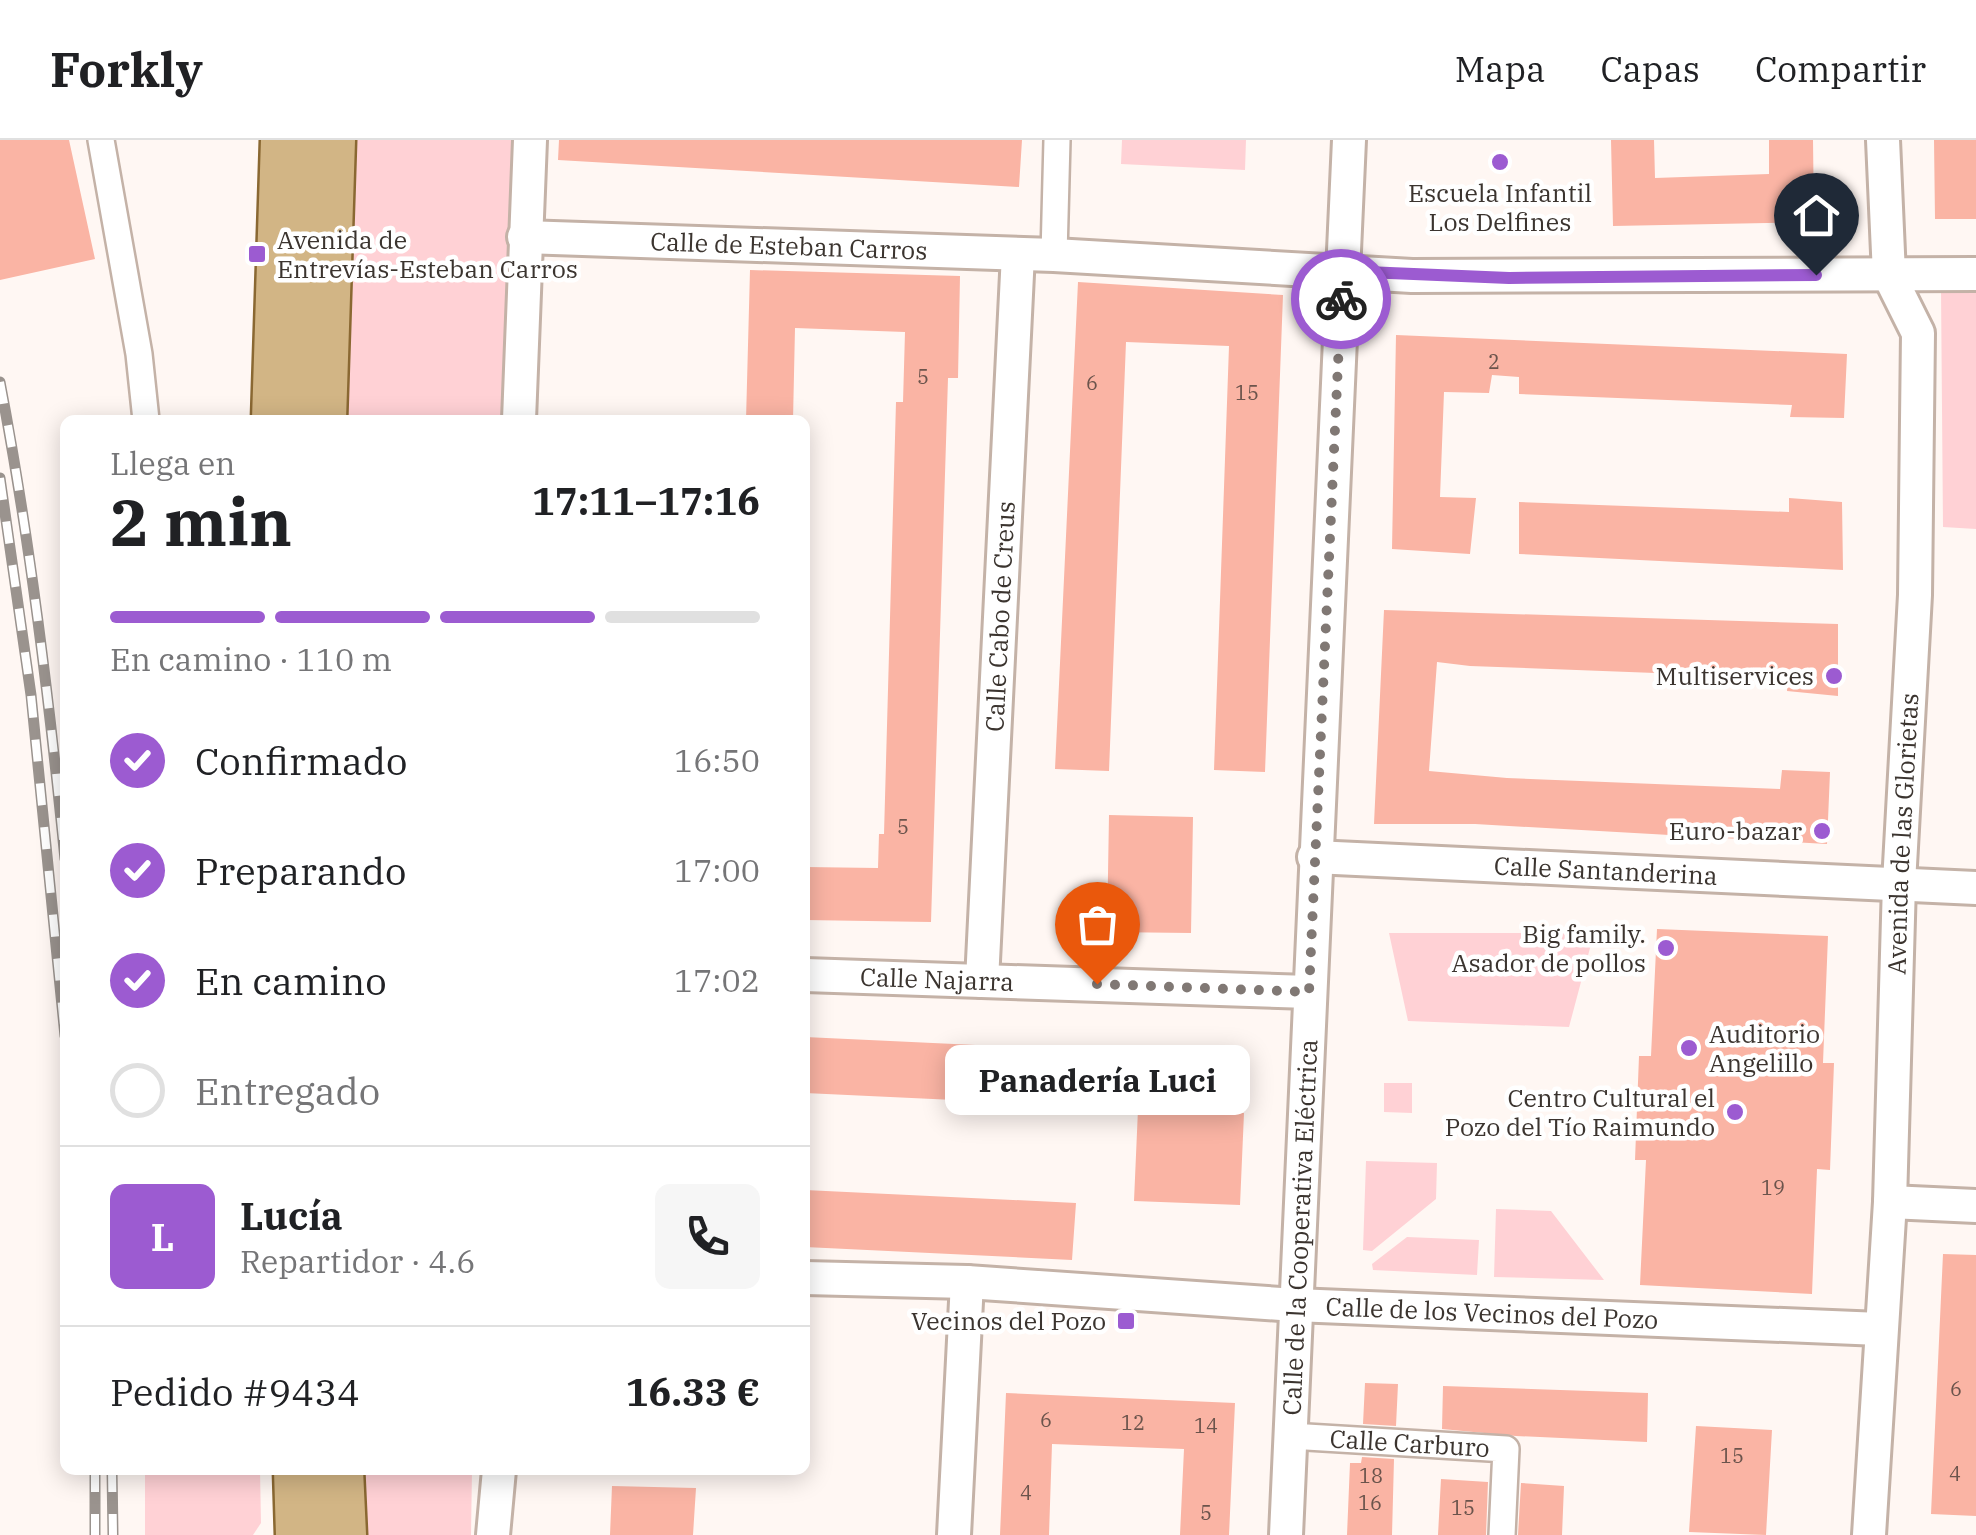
<!DOCTYPE html>
<html lang="es">
<meta charset="utf-8">
<style>
:root{--surface:#fff;--page:#f6f6f6;--text:#202124;--muted:#757577;--line:#e0e0e0;--accent:#9c5bd1}
body{margin:0;font-family:"IBM Plex Serif",serif;background:var(--page);color:var(--text);height:100vh;display:flex;flex-direction:column;font-size:38px;white-space:nowrap}
*{box-sizing:border-box;margin:0}
p{font-size:32px;color:var(--muted)}
.icon{flex:none;width:55px;height:55px;fill:none;stroke:currentColor;stroke-width:2;stroke-linecap:round;stroke-linejoin:round}
.map{position:relative;flex:1;overflow:hidden}
.panel{position:absolute;left:60px;top:275px;width:750px;height:1060px;display:flex;flex-direction:column;background:var(--surface);border-radius:15px;box-shadow:0 5px 25px #0003}
.panel>*{flex:none}
.pin{position:absolute;display:grid;place-items:center;width:85px;height:85px;color:#fff;margin:-102px -42px;border-radius:50% 50% 50% 0;rotate:-45deg;box-shadow:0 0 10px #0007}
.pin .icon{rotate:45deg}
.courier{position:absolute;display:grid;place-items:center;width:100px;height:100px;margin:-50px;border:8px solid #9c5bd1;border-radius:50%;background:#fff;color:#222;box-shadow:0 2px 12px #0007}
.bubble{position:absolute;height:70px;border-radius:15px;background:var(--surface);box-shadow:0 5px 25px #0003;font-size:32px;font-weight:700;line-height:70px;text-align:center}
.head em{font-style:normal;font-weight:700}
.head div{display:flex;flex-direction:column-reverse}
.head{display:flex;align-items:center;justify-content:space-between;height:170px;padding:0 50px}
h1{font-size:65px;font-weight:700;line-height:75px}
.bar{display:grid;grid-template-columns:repeat(4,1fr);gap:15px 10px;align-content:center;height:120px;padding:0 50px}
.bar i{height:12px;border-radius:8px;background:var(--line)}
.bar .on{background:var(--accent)}
.bar p{grid-column:span 4}
.line{display:flex;align-items:center;gap:25px;padding:0 50px;border-top:2px solid var(--line)}
.line div{flex:1}
.round{display:grid;place-items:center;flex:none;width:105px;height:105px;border-radius:15px;background:var(--page)}
ol{padding:0 50px;list-style:none}
li{display:flex;align-items:center;gap:30px;height:110px}
li p{margin-inline-start:auto}
li .icon{padding:10px;border-radius:50%;background:var(--accent);color:#fff;stroke-width:4}
li:last-child{color:var(--muted)}
li i{width:55px;height:55px;border:5px solid var(--line);border-radius:50%}
header{display:flex;align-items:center;gap:60px;box-sizing:border-box;height:140px;padding:0 50px;background:var(--surface);border-bottom:2px solid var(--line)}
header strong{font-size:48px}
nav{display:flex;gap:55px;margin-inline-start:auto;font-size:35px}
.map>svg:first-child{display:block}
</style>
<header>
<strong>Forkly</strong>
<nav><a>Mapa</a><a>Capas</a><a>Compartir</a></nav>
</header>
<div class="map">
<svg width="1976" height="1395" viewBox="0 0 1976 1395">
<rect width="100%" height="100%" fill="#fff7f3"/>
<path fill="#ffd1d5" d="M349,0H512L501,280H340Z
M1122,0H1246L1245,30L1121,24Z
M1941,149H1976V389L1943,387Z
M1389,793H1594L1569,887L1408,881Z
M1384,943H1412V973L1384,972Z
M1366,1021L1437,1023L1436,1059L1372,1111L1363,1110Z
M1496,1069L1551,1071L1604,1140L1494,1137Z
M1407,1097L1479,1100L1477,1135L1373,1130L1372,1124Z
M145,1330H260L261,1383L253,1395H145Z
M354,1330H472L471,1395H356Z"/>
<path fill="#fab4a4" d="M0,0H69L95,119L0,140Z
M559,0H1022L1019,47L558,20Z
M1611,0H1654L1655,38L1769,34V0H1813L1814,82L1613,86Z
M1934,0H1976V79H1935Z
M750,130L960,136L958,238H948L931,782L805,780V727L878,728L879,694H884L896,262H903L905,192L795,188L793,280H746Z
M1078,142L1283,155L1265,632L1214,630L1229,206L1126,202L1109,631L1055,629Z
M1396,195L1847,214L1844,278L1790,277L1792,265L1519,254V237L1492,235L1489,253L1444,252L1440,357L1476,358L1470,414L1392,409Z
M1789,358L1842,362L1843,430L1519,414V362L1789,372Z
M1384,470L1838,484V556L1787,551L1788,538L1470,526L1437,522L1429,631L1507,638L1780,649L1782,630L1830,632L1827,704L1475,684H1374Z
M1109,675L1193,677L1191,793L1107,792Z
M1657,789L1828,796L1823,923H1834L1830,1030L1817,1029L1812,1154L1640,1145L1646,1020H1635L1639,916H1651Z
M805,897L1083,910L1080,966L805,953Z
M1138,969L1244,973L1240,1065L1134,1061Z
M805,1050L1076,1063L1072,1120L805,1107Z
M1943,1114L1976,1115V1376L1931,1374Z
M1365,1243L1398,1244L1396,1286L1363,1284Z
M1443,1246L1648,1253L1647,1302L1516,1296L1442,1289Z
M1006,1253L1235,1263L1229,1395H1180L1184,1309L1052,1304L1049,1395H1000Z
M1696,1286L1772,1290L1766,1395L1689,1392Z
M1362,1317L1394,1319L1392,1395H1347L1350,1323H1361Z
M1441,1339L1488,1342L1486,1395H1438Z
M1521,1343L1564,1346L1562,1395H1518Z
M612,1346L696,1348L693,1395H610Z"/>
<g fill="none" stroke-linecap="round" stroke-linejoin="round">
<defs>
<g id="pedestrian">
<path d="M101,0L139,214L146,280"/>
<path d="M1054,115L1057,0"/>
<path id="s1" d="M1290,1296L1506,1309L1502,1395"/>
</g>
<g id="minor">
<path id="s2" d="M524,97L1054,115L1412,136L1976,134"/>
<path d="M519,280L530,0"/>
<path id="s3" d="M1314,717L1976,748"/>
<path id="s4" d="M805,835L1309,852"/>
<path id="s5" d="M982,841L1018,114"/>
<path d="M1890,1062L1976,1066"/>
<path id="s6" d="M805,1138L967,1142L1295,1165L1880,1189"/>
<path d="M493,1395L499,1330"/>
<path d="M954,1395L967,1142"/>
<path id="s7" d="M1286,1395L1349,0"/>
<path id="s8" d="M1869,1395L1890,1062L1899,743L1915,455L1918,193L1889,135L1883,0"/>
</g>
<path id="primary" d="M277,280L286,0
M321,280L330,0
M299,1330L301,1395
M338,1330L341,1395"/>
</defs>
<use href="#pedestrian" stroke="#c4b2a7" stroke-width="30"/>
<use href="#minor" stroke="#c4b2a7" stroke-width="38"/>
<use href="#primary" stroke="#8a6832" stroke-width="55"/>
<use href="#pedestrian" stroke="#fff" stroke-width="25"/>
<use href="#minor" stroke="#fff" stroke-width="32"/>
<use href="#primary" stroke="#d2b585" stroke-width="50"/>
<defs>
<path id="rail" d="M0,242C30,400 49,559 65,719
M0,338L31,555L65,896
M95,1330V1395
M112,1330L113,1395"/>
</defs>
<use href="#rail" stroke="#9a938e" stroke-width="11"/>
<use href="#rail" stroke="#fff" stroke-width="8" stroke-dasharray="22" stroke-linecap="butt"/>
</g>
<g fill="none" stroke-linecap="round" stroke-linejoin="round">
<path stroke="#807874" stroke-width="10" stroke-dasharray="0 18" d="M1097,844L1309,852L1341,159"/>
<path stroke="#9c5bd1" stroke-width="12" d="M1341,159L1342,131L1509,138L1816,135"/>
</g>
<g fill="#9c5bd1" stroke="#fff" stroke-width="4">
<circle cx="1500" cy="22" r="10"/>
<rect x="247" y="104" width="20" height="20" rx="5"/>
<circle cx="1834" cy="536" r="10"/>
<circle cx="1822" cy="691" r="10"/>
<circle cx="1666" cy="808" r="10"/>
<circle cx="1689" cy="908" r="10"/>
<circle cx="1735" cy="972" r="10"/>
<rect x="1116" y="1171" width="20" height="20" rx="5"/>
</g>
<g text-anchor="middle" stroke-width="9" stroke-linejoin="round" paint-order="stroke">
<g font-size="20" fill="#6b544c">
<text x="1494" y="229">2</text>
<text x="923" y="244">5</text>
<text x="1092" y="250">6</text>
<text x="1247" y="260">15</text>
<text x="903" y="694">5</text>
<text x="1773" y="1055">19</text>
<text x="1956" y="1256">6</text>
<text x="1046" y="1287">6</text>
<text x="1133" y="1290">12</text>
<text x="1206" y="1293">14</text>
<text x="1732" y="1323">15</text>
<text x="1955" y="1341">4</text>
<text x="1371" y="1343">18</text>
<text x="1026" y="1360">4</text>
<text x="1370" y="1370">16</text>
<text x="1463" y="1375">15</text>
<text x="1206" y="1380">5</text>
</g>
<g font-size="25" fill="#3b342f" stroke="#fff" text-anchor="end">
<text x="1500" y="62" text-anchor="middle">Escuela Infantil<tspan x="1500" dy="29">Los Delfines</tspan></text>
<text x="277" y="109" text-anchor="start">Avenida de<tspan x="277" dy="29">Entrevías-Esteban Carros</tspan></text>
<text x="1814" y="545">Multiservices</text>
<text x="1802" y="700">Euro-bazar</text>
<text x="1646" y="803">Big family.<tspan x="1646" dy="29">Asador de pollos</tspan></text>
<text x="1709" y="903" text-anchor="start">Auditorio<tspan x="1709" dy="29">Angelillo</tspan></text>
<text x="1715" y="967">Centro Cultural el<tspan x="1715" dy="29">Pozo del Tío Raimundo</tspan></text>
<text x="1106" y="1190">Vecinos del Pozo</text>
</g>
<g font-size="25" fill="#3b342f" stroke="#fff">
<text dy="9" stroke="none"><textPath href="#s2" startOffset="265">Calle de Esteban Carros</textPath></text>
<text dy="9" stroke="none"><textPath href="#s5" startOffset="365">Calle Cabo de Creus</textPath></text>
<text dy="9" stroke="none"><textPath href="#s8" startOffset="702">Avenida de las Glorietas</textPath></text>
<text dy="9" stroke="none"><textPath href="#s3" startOffset="292">Calle Santanderina</textPath></text>
<text dy="9" stroke="none"><textPath href="#s4" startOffset="132">Calle Najarra</textPath></text>
<text dy="9" stroke="none"><textPath href="#s7" startOffset="308">Calle de la Cooperativa Eléctrica</textPath></text>
<text dy="9" stroke="none"><textPath href="#s6" startOffset="688">Calle de los Vecinos del Pozo</textPath></text>
<text dy="9" stroke="none"><textPath href="#s1" startOffset="120">Calle Carburo</textPath></text>
</g>
</g>
</svg>
<div class="pin" style="left:1097px;top:844px;background:#ea580c"><svg class="icon" aria-label="bag" viewBox="0 0 24 24"><path d="M5 8h14l-1 12H6zM9 8a3 3 0 0 1 6 0"/></svg></div>
<div class="pin" style="left:1816px;top:135px;background:#1f2937"><svg class="icon" aria-label="home" viewBox="0 0 24 24"><path d="M3 11l9-7 9 7M6 9v11h12V9"/></svg></div>
<div class="courier" style="left:1341px;top:159px"><svg class="icon" aria-label="bike" viewBox="0 0 24 24"><circle cx="6" cy="16" r="4"/><circle cx="18" cy="16" r="4"/><path d="M6 16l4-8h5l3 8M10 8l3 8H6M13 5h3"/></svg></div>
<div class="bubble" style="left:945px;top:905px;width:305px">Panadería Luci</div>
<section class="panel">
<div class="head"><div><h1>2 min</h1><p>Llega en</p></div><em>17:11–17:16</em></div>
<div class="bar"><i class="on"></i><i class="on"></i><i class="on"></i><i></i><p>En camino · 110 m</p></div>
<ol>
<li><svg class="icon" aria-label="check" viewBox="0 0 24 24"><path d="M5 12l5 5 9-10"/></svg>Confirmado<p>16:50</p></li>
<li><svg class="icon" aria-label="check" viewBox="0 0 24 24"><path d="M5 12l5 5 9-10"/></svg>Preparando<p>17:00</p></li>
<li><svg class="icon" aria-label="check" viewBox="0 0 24 24"><path d="M5 12l5 5 9-10"/></svg>En camino<p>17:02</p></li>
<li><i></i>Entregado</li>
</ol>
<div class="line" style="height:180px"><b class="round" style="background:var(--accent);color:#fff">L</b><div><b>Lucía</b><p>Repartidor · 4.6</p></div><a class="round"><svg class="icon" aria-label="phone" viewBox="0 0 24 24"><path d="M5 4h4l2 5-3 2q2 4 5 5l2-3 5 2v4C11 20 4 13 5 4z"/></svg></a></div>
<div class="line" style="height:130px"><div>Pedido #9434</div><b>16.33 €</b></div>
</section>
</div>
